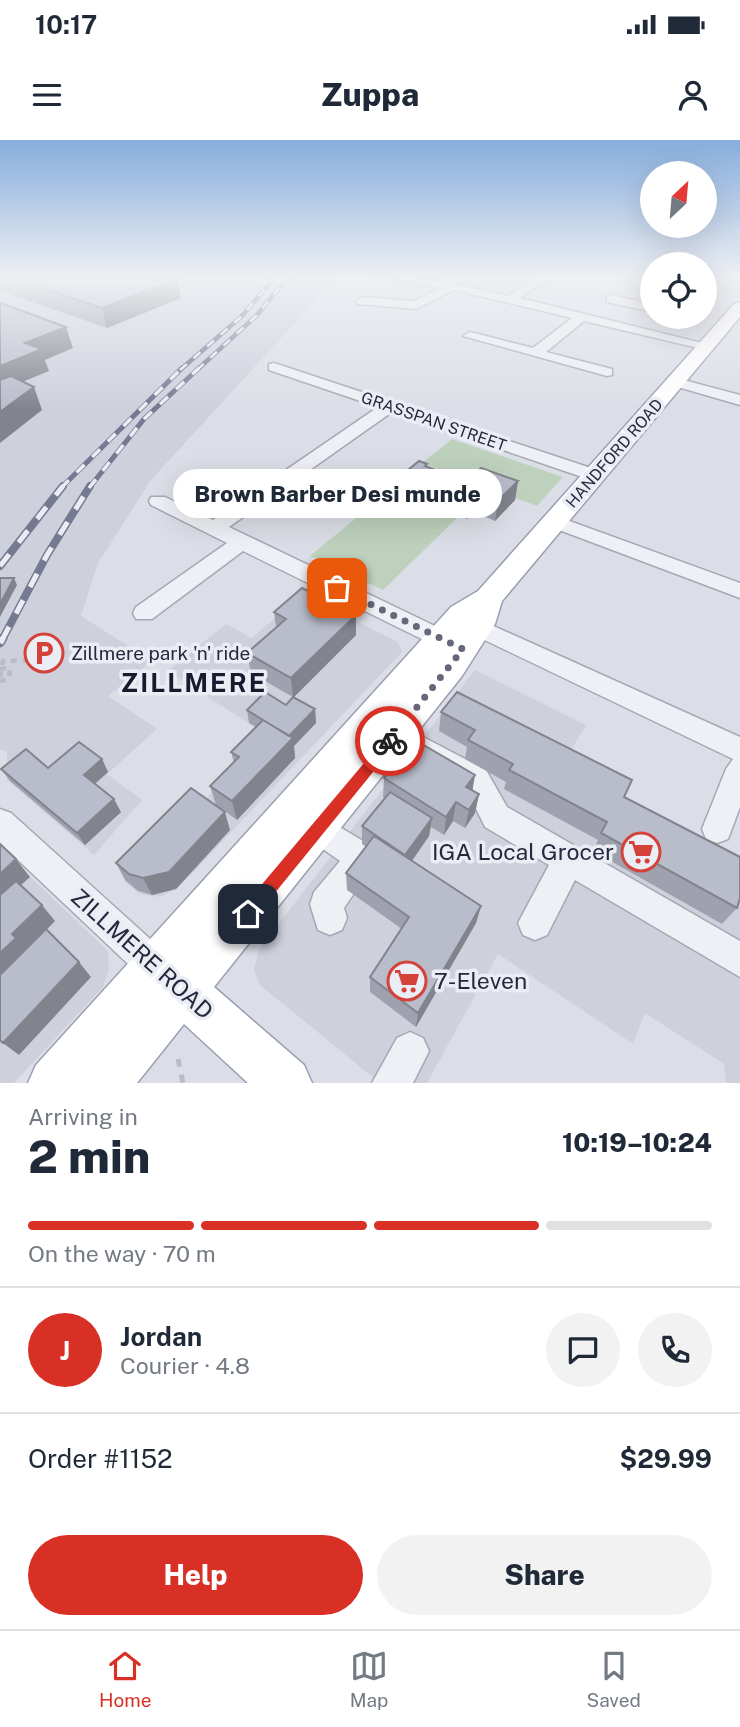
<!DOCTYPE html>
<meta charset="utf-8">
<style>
:root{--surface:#fff;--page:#f2f2f3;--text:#1f2937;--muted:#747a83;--line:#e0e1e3;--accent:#d93025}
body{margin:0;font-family:"Public Sans",sans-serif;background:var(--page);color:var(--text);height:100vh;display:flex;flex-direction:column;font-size:26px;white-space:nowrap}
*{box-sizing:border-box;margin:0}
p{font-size:23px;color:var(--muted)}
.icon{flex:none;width:38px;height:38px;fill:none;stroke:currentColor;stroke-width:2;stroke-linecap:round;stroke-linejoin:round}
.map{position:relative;height:943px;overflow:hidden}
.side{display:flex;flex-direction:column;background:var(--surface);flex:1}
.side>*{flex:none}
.needle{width:46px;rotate:26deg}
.fabs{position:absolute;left:640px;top:21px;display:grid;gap:14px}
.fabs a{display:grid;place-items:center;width:77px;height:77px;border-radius:50%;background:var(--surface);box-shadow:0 7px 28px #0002;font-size:35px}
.pin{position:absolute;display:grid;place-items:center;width:60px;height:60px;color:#fff;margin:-30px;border-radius:14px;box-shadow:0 4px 10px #0006}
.courier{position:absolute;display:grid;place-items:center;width:70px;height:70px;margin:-35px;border:5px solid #d93025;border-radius:50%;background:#fff;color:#222;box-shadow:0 2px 9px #0007}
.bubble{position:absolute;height:49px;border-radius:24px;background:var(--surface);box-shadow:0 7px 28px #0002;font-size:23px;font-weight:800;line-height:49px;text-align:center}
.headline em{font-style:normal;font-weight:800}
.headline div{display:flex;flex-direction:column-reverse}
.headline{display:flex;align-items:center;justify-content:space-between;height:119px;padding:0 28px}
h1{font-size:46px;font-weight:800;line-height:52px}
.bar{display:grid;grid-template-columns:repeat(4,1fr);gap:10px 7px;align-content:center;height:84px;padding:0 28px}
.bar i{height:9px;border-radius:5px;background:var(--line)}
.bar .on{background:var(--accent)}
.bar p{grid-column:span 4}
.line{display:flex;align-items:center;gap:18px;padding:0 28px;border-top:2px solid var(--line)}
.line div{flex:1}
.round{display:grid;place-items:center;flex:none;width:74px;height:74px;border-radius:37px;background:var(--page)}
.primary-button{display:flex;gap:14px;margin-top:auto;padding:14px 28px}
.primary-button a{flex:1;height:80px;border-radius:42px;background:var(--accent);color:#fff;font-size:28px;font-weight:800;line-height:80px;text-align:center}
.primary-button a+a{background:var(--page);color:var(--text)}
.status{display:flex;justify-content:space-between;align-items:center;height:49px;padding:0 35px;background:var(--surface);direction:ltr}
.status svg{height:19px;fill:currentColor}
header{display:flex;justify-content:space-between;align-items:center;height:91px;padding:0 28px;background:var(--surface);font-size:32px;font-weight:800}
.tab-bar{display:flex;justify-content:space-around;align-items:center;height:98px;border-top:2px solid var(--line);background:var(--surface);font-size:19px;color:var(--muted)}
.tab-bar a{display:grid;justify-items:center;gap:4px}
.tab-bar .on{color:var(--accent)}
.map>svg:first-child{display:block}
</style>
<div class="status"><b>10:17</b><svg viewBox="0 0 49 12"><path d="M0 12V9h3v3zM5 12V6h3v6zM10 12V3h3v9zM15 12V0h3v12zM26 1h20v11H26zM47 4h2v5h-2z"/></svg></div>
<header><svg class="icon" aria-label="menu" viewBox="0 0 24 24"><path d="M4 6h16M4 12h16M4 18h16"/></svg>Zuppa<svg class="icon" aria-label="person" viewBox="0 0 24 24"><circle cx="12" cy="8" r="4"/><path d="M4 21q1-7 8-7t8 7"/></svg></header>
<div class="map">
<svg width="740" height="943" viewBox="0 0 740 943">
<rect width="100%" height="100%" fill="#dcdee7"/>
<path fill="#ced0dc" d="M0,137H337L151,340L98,423L81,476L152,521L108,556L157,589L107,634L142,660L94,715L7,640V612L0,609Z
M349,137H530L502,152L442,139L429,146Z
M302,454L398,502L402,512L181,745L161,757L139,754L124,741L268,596L168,531L226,484L252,498Z
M475,530L586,585L562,625L740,719V943H726L724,924L645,873L633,904L498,814L427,943H380L260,845L254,830L259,809Z
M0,708L108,811L109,828L103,847L14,943H0Z"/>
<path fill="#bdd1bc" d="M452,299L563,337L537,366L422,323Z
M389,351L457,378L383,450L310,416Z"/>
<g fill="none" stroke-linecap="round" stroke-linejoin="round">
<defs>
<path id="minor" d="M389,137L452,143L508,156L538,137H550L520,158L714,206L707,210L584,181L546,212L612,229V235L607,236L463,196L470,192L533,208L572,178L454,150L416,169L358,164L356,161L362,157L414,161L440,148Z
M638,137H649L652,140L646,143Z
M611,155L653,164V172L607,162V156Z
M274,223L600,331L603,335L594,340L588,339L392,272L229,387L462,499L466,505L462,511L454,514L446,511L243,411L152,479H136L133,473L136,467L227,403L151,365L149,361L151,357H165L213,380L378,267L269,230V224Z
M676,238L740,255V265L671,245L669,242Z
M553,375L740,443V458L546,385L543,381L546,377Z
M478,479L740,597V667L728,699L717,703L706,699L702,689L726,629L733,619L470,493L466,487L470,481Z
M383,576L486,630L507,667L740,801V837L575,740L547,795L535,800L523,795L518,783L549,725L485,687L466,648L374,595L370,587L374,579Z
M0,669L11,673L169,816L175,828L169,840L157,846L145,840L0,703Z
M318,674L373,707L378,718L344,768L347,778L342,790L330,795L318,790L310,764L314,752L340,721L307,698L303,688L307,678Z
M410,892L423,898L429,911L413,943H372L397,898Z"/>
<path id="major" d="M740,162V177L502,461L495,484L462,536L214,847L304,925L312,943H248L184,884L137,943H28L36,925L451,467L478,451L734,164Z"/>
</defs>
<use href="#minor" stroke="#a5a8b4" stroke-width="3"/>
<use href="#major" stroke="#9b9fb3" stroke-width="3"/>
<path stroke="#babcc5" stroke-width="4.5" stroke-dasharray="6 6" stroke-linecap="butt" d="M0,537L3,521L35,520
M0,541L9,539L10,527"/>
<path stroke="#babcc5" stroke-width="5" stroke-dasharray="8 8" stroke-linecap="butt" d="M178,919L183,943"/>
<use href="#minor" fill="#eff0f5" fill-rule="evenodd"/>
<use href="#major" fill="#fff" fill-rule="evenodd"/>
<defs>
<path id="rail-far3" d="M180,230L241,177L275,137
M197,230L256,176L288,137"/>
<path id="rail-far2" d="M61,348L182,228
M89,348L144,279L199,228"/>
<path id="rail-far1" d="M0,426L63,346
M2,500L47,415L90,346"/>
<path id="rail" d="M0,503L3,498"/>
</defs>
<use href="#rail-far3" stroke="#757991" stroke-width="4.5"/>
<use href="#rail-far2" stroke="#757991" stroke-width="5"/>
<use href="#rail-far1" stroke="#757991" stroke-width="8"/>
<use href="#rail" stroke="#757991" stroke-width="9"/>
<use href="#rail-far3" stroke="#ebedf5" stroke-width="2.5" stroke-dasharray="9" stroke-linecap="butt"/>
<use href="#rail-far2" stroke="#ebedf5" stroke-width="3.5" stroke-dasharray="11" stroke-linecap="butt"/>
<use href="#rail-far1" stroke="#ebedf5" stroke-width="5" stroke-dasharray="15" stroke-linecap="butt"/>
<use href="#rail" stroke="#ebedf5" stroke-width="6" stroke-dasharray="18" stroke-linecap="butt"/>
<path stroke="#babcc5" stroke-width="4.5" stroke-dasharray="6 6" stroke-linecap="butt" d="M0,529L10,527"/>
</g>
<path fill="#9fa2ae" d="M0,137H168L177,139L181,158L107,188L0,151Z
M427,324V327L467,342L518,341L515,360L495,381L474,372L467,379L402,354V335Z
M274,472L356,495L294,557L315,569L316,583L294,606L295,618L237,680L216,665L210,646L234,623L231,612L256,587L249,583L247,570L286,565L293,557L251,533L247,513L276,487Z
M441,572L624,657L737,768L722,784L593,711L598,700L504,649L506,642L465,619L467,607L439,591Z
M102,619L108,632L95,644L121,672L85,705L10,641L1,629L48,628Z
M384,638L472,651L479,654L475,673L465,688L453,681L444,695L431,687L429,696L412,721L481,766L476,783L416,887L370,852V837L402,789L347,750L346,733L366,707L362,704V686L385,658L383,657Z
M230,690L176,749L152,755L138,751L125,740L116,723Z"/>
<path fill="#82848d" d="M177,139L181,158L107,188L102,168Z
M66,187L73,208L45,220L49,231L0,251V226L25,203Z
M34,247L42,270L0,303V272Z
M518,341L515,360L495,381L498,361Z
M476,353L474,372L467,379L470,360Z
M14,438L17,445L0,477V464Z
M356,475V495L293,558L291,538Z
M315,569L316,583L294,606L295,618L237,680L232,661L289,596Z
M102,619L108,632L90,648L84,635Z
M475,635L472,653L466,647Z
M479,654L475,673L465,688L469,670Z
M114,659L121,672L85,705L77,693Z
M456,662L453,681L444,695L446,677Z
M225,672L230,690L176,749L152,755L143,738Z
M432,678L429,696L404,732L405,715Z
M16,719L30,737L0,764V734Z
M42,765L55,781L27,810L0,844V813L12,794Z
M481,766L476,783L416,887L418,873Z
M79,822L91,837L19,915L3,903Z"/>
<path fill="#b9bcca" stroke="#82848d" stroke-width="2" d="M8,137H168L177,139L102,168Z
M0,163L66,187L25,203L42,209L0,226Z
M11,236L34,247L0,272V240Z
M419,321L427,324L425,326L467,342L481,328L518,341L498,361L476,353L470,360L402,335Z
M0,438H14L0,464Z
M302,448L356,475L291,538L247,513L286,479L274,472Z
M265,552L286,565L293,557L315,569L289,596L247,570Z
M457,552L632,640L624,657L740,717V758L737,768L601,693L607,682L509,630L513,624L468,600L475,590L441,572Z
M263,580L293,598L232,661L210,646L239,617L231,612Z
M415,600L475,635L466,647L479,654L469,670L456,662L446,677L384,638Z
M79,602L102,619L84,635L114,659L77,693L1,629L26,609L48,628Z
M191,648L225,672L169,732L143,738L129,734L116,723Z
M390,652L432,678L405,715L362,686Z
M374,696L481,766L418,873L370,837L409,777L346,733Z
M0,704L16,719L0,734Z
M16,741L42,765L12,794L16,798L0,813V755Z
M46,789L79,822L3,903L0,900V835Z"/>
<linearGradient id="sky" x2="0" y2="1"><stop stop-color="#86addc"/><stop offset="0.51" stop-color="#eff0f4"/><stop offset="1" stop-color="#eff0f4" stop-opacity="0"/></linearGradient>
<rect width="740" height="269" fill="url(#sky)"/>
<path fill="#d93025" d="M390,595L397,601L395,605L253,780H242V768L386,597Z"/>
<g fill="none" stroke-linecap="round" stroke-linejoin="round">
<path stroke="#656879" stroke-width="7" stroke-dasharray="0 12.6" d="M337,448L463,509L390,601"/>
</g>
<defs>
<symbol id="parking-ring" viewBox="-11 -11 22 22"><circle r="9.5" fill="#ebedf5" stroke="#d44239" stroke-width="1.5"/><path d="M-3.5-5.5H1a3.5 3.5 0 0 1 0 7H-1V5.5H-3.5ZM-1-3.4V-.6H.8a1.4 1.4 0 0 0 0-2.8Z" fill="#d44239"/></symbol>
<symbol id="supermarket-ring" viewBox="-11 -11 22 22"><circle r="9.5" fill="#ebedf5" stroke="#d44239" stroke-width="1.5"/><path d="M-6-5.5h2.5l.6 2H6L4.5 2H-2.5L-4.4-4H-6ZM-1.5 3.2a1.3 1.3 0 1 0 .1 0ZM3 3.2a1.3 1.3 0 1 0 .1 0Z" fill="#d44239"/></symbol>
</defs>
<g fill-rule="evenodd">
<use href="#parking-ring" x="22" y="491" width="44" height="44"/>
<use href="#supermarket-ring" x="619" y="690" width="44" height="44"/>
<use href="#supermarket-ring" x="385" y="819" width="44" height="44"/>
</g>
<g text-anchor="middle" stroke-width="7" stroke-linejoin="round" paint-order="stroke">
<g font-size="16" fill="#25293e" stroke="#ebedf5">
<text transform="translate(434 281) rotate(19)" y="6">GRASSPAN STREET</text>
<text transform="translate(614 313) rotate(-49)" y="6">HANDFORD ROAD</text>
</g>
<g font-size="19" fill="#25293e" stroke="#ebedf5" text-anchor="start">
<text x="71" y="520">Zillmere park 'n' ride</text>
</g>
<g font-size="23" fill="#25293e" stroke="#ebedf5" text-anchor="end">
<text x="614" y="720">IGA Local Grocer</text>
<text x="434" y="849" text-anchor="start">7-Eleven</text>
</g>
<g font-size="23" fill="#25293e" stroke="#ebedf5">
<text transform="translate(142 814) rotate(42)" y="8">ZILLMERE ROAD</text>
</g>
<g font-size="26" font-weight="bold" letter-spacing="2" fill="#181a2e" stroke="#ebedf5">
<text x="194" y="552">ZILLMERE</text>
</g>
</g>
</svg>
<div class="fabs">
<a><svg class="needle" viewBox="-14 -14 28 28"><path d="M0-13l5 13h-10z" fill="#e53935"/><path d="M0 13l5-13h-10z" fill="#747a83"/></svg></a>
<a><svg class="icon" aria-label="locate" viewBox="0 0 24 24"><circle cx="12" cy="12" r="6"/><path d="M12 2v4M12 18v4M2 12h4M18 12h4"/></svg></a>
</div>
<div class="pin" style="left:337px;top:448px;background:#ea580c"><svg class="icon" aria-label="bag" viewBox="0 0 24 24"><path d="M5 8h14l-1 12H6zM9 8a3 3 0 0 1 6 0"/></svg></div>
<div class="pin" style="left:248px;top:774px;background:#1f2937"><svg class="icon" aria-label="home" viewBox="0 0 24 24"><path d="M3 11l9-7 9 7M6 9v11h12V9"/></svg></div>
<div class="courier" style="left:390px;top:601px"><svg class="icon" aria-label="bike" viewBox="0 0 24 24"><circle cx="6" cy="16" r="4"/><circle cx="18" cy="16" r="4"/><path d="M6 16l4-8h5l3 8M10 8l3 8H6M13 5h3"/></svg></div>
<div class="bubble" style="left:173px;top:329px;width:329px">Brown Barber Desi munde</div>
</div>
<section class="side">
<div class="headline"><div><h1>2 min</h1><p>Arriving in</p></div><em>10:19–10:24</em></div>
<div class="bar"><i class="on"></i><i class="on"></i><i class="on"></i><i></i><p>On the way · 70 m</p></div>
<div class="line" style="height:126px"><b class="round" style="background:var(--accent);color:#fff">J</b><div><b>Jordan</b><p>Courier · 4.8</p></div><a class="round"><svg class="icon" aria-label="chat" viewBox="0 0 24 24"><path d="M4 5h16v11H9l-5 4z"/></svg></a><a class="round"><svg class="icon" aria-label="phone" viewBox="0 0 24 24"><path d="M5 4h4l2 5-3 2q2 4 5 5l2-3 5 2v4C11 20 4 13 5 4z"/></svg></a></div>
<div class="line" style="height:91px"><div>Order #1152</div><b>$29.99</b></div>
<div class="primary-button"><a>Help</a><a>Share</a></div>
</section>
<nav class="tab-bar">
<a class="on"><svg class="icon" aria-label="home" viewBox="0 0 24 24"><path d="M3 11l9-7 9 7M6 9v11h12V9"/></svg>Home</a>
<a><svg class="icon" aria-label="map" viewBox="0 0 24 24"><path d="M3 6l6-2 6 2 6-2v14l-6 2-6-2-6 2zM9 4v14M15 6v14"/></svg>Map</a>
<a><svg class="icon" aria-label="saved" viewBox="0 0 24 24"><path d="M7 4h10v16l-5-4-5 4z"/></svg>Saved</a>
</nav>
